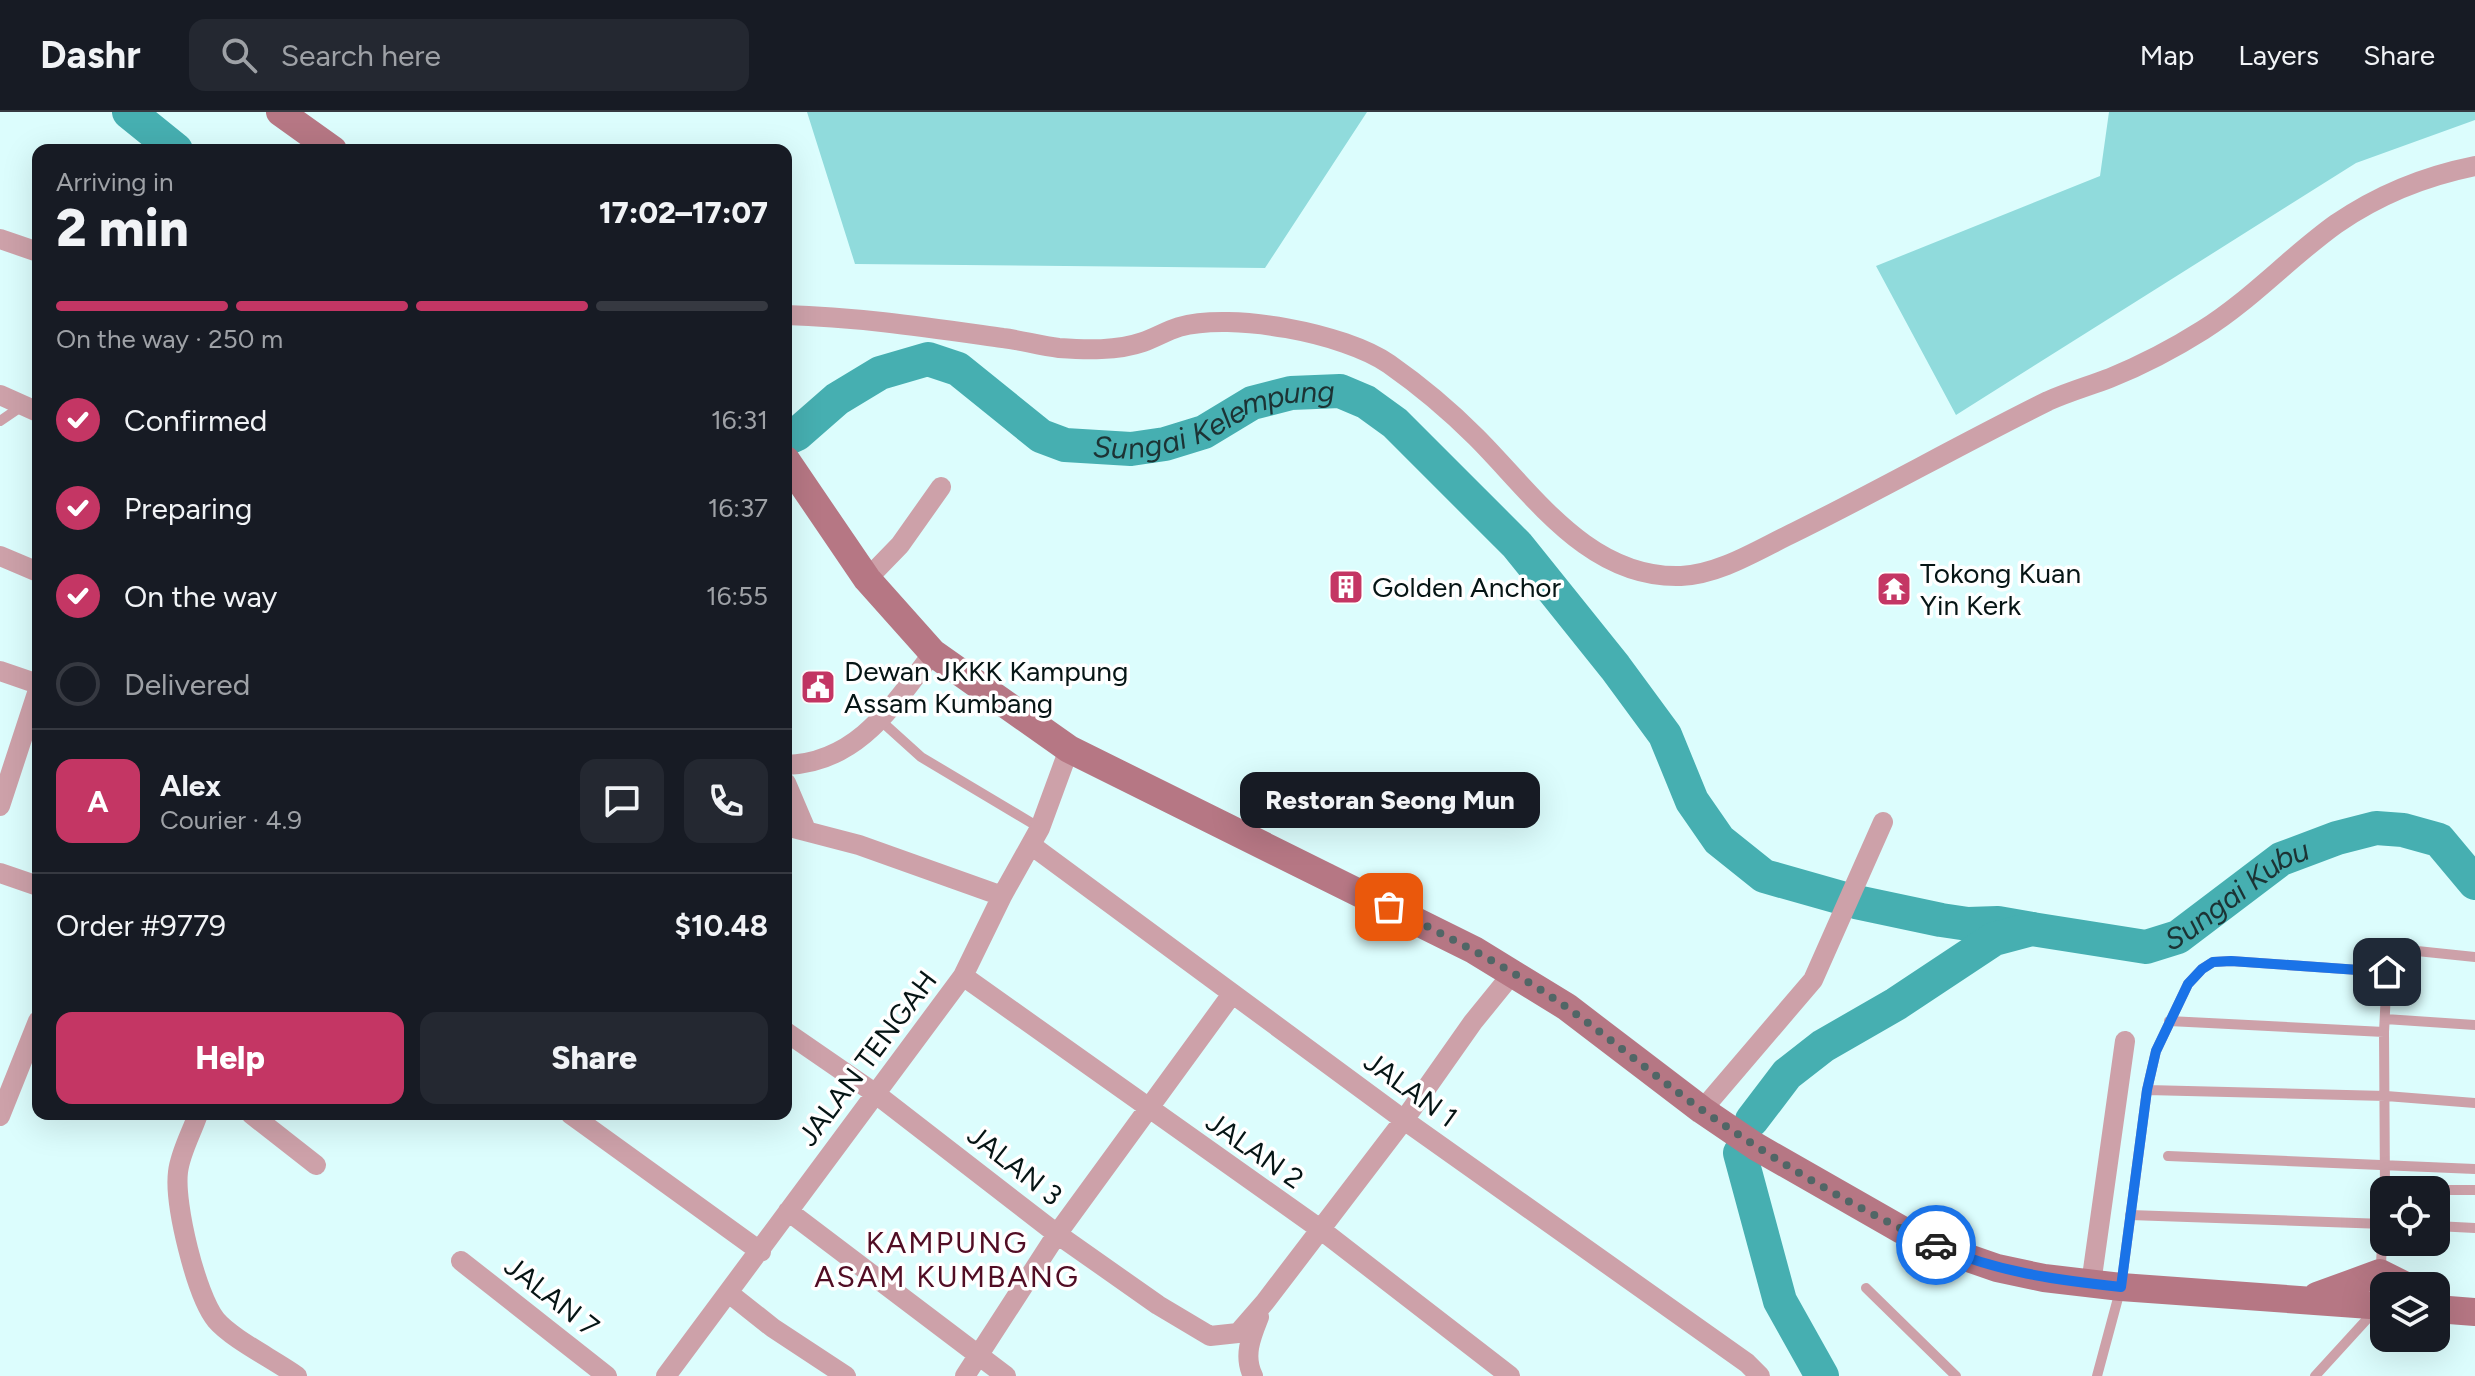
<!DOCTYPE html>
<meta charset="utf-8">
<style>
:root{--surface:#171b24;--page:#242831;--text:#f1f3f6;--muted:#9ea1a6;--line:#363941;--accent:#c43664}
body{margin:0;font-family:Figtree,sans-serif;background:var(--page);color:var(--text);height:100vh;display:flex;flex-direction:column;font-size:30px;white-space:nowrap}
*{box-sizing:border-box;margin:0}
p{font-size:26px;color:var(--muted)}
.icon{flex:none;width:44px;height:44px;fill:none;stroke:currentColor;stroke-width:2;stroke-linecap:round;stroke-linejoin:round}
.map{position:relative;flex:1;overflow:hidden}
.details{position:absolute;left:32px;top:32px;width:760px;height:976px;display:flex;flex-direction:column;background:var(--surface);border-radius:16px;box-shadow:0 8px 32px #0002}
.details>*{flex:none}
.tools{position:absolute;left:2370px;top:1064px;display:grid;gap:16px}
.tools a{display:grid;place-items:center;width:80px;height:80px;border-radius:16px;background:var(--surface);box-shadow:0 8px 32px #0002;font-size:40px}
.pin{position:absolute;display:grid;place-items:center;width:68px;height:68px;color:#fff;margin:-34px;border-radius:16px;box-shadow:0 4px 12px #0006}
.courier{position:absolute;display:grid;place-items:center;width:80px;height:80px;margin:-40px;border:6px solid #1a73e8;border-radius:50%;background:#fff;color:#222;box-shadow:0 2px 10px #0007}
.bubble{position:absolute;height:56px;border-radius:16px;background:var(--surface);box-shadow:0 8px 32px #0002;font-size:26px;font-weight:800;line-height:56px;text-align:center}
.head em{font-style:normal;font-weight:800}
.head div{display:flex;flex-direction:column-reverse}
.head{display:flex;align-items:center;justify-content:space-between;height:136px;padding:0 24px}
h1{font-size:52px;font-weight:800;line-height:60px}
.bar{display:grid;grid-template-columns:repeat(4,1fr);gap:12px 8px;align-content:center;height:96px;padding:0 24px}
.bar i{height:10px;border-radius:6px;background:var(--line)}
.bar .active{background:var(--accent)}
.bar p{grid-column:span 4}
.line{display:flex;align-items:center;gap:20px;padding:0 24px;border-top:2px solid var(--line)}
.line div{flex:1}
.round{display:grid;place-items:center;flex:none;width:84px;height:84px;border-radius:16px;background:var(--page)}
ol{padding:0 24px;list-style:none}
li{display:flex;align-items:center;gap:24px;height:88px}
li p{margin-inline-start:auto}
li .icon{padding:8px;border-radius:50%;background:var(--accent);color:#fff;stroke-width:4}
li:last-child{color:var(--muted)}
li i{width:44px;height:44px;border:4px solid var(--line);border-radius:50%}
.action{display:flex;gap:16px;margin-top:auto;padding:16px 24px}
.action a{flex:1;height:92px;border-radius:16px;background:var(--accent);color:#fff;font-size:32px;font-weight:800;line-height:92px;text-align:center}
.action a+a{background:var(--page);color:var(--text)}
header{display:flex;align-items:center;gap:48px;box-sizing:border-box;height:112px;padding:0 40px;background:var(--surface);border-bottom:2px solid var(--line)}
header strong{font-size:38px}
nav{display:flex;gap:44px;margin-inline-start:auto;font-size:28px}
.search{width:560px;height:72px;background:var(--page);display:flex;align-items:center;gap:20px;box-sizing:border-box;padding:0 28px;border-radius:16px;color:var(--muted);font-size:30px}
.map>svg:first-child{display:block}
</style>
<header>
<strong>Dashr</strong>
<div class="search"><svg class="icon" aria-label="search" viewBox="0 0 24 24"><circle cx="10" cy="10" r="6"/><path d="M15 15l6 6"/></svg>Search here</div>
<nav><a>Map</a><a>Layers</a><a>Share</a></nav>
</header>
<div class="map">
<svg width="2475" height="1264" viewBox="0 0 2475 1264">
<rect width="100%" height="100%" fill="#dcfdfd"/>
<path fill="#90dbdc" d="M807,0H1367L1265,156L855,152Z
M2109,0H2475V8L2356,51L1956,303L1876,154L2100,64Z"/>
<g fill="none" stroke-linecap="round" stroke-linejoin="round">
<g stroke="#46afb1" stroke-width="34">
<path d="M129,0L176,38"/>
<path id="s1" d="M786,327L797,322L837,287L880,261L928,247L958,257L1041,324L1065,333L1131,337L1165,332L1204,320L1252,291L1291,281L1340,279L1366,290L1395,311L1517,433L1615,555L1665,623L1692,689L1719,728L1764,764L1856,790L1941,808L1968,812L1998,811L2032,817"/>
<path id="s2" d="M1752,1008L1787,962L1823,934L1896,892L1994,827L2032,817L2146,835L2178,825L2281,747L2337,726L2376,716L2403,718L2439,728L2475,771"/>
<path d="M1740,1041L1780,1189L1822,1264"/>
</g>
<path stroke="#cda1a9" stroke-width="10" d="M0,309L22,294
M880,608L921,645L1040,716
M2385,907L2475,913
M2169,909L2384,920
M2147,978L2386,984L2475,991
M2168,1044L2475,1057
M2385,1078L2384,920L2387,860L2391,849L2400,841L2417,839L2475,845
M2420,1078H2475
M2130,1103L2384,1112
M2436,1114L2475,1116
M1866,1176L1956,1264
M2097,1264L2121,1175L2147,978L2156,939L2188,872L2202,857L2213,850L2231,849L2387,860
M2315,1264L2379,1194L2384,1090"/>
<path stroke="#cda1a9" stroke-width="20" d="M0,127L38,140
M786,203C859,205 931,216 1003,226C1021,228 1040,234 1059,236C1086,238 1117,239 1143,230C1155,226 1166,219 1179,215C1232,200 1344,221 1389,252C1419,273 1450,299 1476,325C1534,383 1589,467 1681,464C1721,462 1759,437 1795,420C1880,378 1963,331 2048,289C2068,280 2089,274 2110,266C2142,253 2173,237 2203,218C2251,188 2290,145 2336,112C2378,83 2425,64 2475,54
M0,283L38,300
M0,444L38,460
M867,467L900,433L941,375
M0,559L38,572
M786,653C858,651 893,593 933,541
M786,671L806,718
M0,694L38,578
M786,714L859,733L1002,784
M1031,733L1404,1008L1747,1251L1760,1264
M0,761L38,774
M963,864L1320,1117L1510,1264
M786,920L876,982L1057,1122L1158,1193L1210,1224L1238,1221L1265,1190L1404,1008L1473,910L1512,862
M1702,998L1813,868L1883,710
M198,1002C192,1020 180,1041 178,1060C174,1092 196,1183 216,1208C232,1227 275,1248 297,1264
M251,1002L316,1053
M570,1002L761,1140
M0,1004L38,909
M788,1099L1006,1264
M461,1149L607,1264
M2091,1172L2125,929
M730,1182L773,1216L846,1264
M666,1264L963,864L1002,784L1040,716L1069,637
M965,1264L1057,1122L1232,882
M1253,1264C1243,1244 1251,1225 1259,1205"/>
<path stroke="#b67784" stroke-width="28" d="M280,0L333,38
M786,348L867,467L933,541L1069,637L1474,838L1567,895L1702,998L1755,1034L1902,1118L1945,1138L1997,1156L2044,1166L2121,1175L2384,1194
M2317,1184L2380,1161L2406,1174
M2436,1197L2475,1200"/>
</g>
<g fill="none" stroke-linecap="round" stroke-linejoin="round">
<path stroke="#516666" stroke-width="8" stroke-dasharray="0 14.4" d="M1389,795C1450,826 1513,857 1569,897C1615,930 1658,967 1705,1000C1777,1050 1856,1097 1936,1133"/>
<path stroke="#1a73e8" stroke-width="10" d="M1936,1133C1995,1160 2057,1168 2121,1175L2147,978L2156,939L2188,872L2202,857L2213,850L2231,849L2387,860"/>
</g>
<defs>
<symbol id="building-square" viewBox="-11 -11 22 22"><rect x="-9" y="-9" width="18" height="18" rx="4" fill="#c43664" stroke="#fff"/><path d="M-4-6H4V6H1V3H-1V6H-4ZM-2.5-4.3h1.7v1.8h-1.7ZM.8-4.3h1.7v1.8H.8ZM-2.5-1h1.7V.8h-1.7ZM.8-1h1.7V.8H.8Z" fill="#fff"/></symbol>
<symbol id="temple-square" viewBox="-11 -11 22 22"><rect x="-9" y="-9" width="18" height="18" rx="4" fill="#c43664" stroke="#fff"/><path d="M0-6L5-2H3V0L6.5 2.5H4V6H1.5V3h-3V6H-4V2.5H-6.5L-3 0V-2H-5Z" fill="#fff"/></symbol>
<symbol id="civic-square" viewBox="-11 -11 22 22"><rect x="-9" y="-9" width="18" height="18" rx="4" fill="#c43664" stroke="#fff"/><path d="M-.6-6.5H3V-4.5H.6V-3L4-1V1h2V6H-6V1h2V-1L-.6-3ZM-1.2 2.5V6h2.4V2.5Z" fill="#fff"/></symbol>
</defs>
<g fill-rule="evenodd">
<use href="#building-square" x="1326" y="455" width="40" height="40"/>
<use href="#temple-square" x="1874" y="457" width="40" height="40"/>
<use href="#civic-square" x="798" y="555" width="40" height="40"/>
</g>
<g text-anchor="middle" stroke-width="7" stroke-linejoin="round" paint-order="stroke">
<g font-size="28" fill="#061515" stroke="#fff" text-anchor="start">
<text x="1920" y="471">Tokong Kuan<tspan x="1920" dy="32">Yin Kerk</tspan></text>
<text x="1372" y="485">Golden Anchor</text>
<text x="844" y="569">Dewan JKKK Kampung<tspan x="844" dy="32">Assam Kumbang</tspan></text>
</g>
<g font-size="28" fill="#061515" stroke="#fff">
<text transform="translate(867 946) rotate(-53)" y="10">JALAN TENGAH</text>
<text transform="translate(1411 977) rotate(36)" y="10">JALAN 1</text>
<text transform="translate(1255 1038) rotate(35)" y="10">JALAN 2</text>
<text transform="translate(1015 1053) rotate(38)" y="10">JALAN 3</text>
<text transform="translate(552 1184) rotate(38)" y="10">JALAN 7</text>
</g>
<g font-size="30" font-style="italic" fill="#1c3334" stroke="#fff">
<text dy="10" stroke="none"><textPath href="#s1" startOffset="484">Sungai Kelempung</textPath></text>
<text dy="10" stroke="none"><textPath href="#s2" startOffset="566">Sungai Kubu</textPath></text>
</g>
<g font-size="30" letter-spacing="2" fill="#510d24" stroke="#fff">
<text x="947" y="1141">KAMPUNG<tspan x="947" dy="34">ASAM KUMBANG</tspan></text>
</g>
</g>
</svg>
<div class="tools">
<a><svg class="icon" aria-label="locate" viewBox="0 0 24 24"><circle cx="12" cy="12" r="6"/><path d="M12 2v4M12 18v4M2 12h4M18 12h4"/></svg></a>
<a><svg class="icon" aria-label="layers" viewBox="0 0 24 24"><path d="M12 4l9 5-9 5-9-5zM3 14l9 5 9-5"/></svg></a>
</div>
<div class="pin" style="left:1389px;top:795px;background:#ea580c"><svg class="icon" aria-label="bag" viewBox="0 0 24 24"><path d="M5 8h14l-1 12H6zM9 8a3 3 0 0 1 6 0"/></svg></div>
<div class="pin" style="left:2387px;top:860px;background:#1f2937"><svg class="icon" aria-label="home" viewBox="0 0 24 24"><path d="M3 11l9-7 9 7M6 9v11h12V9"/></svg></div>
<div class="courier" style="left:1936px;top:1133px"><svg class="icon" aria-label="car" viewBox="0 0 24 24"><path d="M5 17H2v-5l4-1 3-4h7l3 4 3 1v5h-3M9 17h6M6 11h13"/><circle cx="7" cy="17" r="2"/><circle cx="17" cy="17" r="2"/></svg></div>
<div class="bubble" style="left:1240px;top:660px;width:300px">Restoran Seong Mun</div>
<section class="details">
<div class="head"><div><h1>2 min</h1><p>Arriving in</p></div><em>17:02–17:07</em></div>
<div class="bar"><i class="active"></i><i class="active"></i><i class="active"></i><i></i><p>On the way · 250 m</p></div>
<ol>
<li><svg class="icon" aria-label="check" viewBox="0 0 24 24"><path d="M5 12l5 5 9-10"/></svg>Confirmed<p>16:31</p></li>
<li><svg class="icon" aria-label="check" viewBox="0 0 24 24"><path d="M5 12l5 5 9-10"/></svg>Preparing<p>16:37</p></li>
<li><svg class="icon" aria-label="check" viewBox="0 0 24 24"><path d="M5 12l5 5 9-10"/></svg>On the way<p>16:55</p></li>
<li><i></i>Delivered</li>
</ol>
<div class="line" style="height:144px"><b class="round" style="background:var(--accent);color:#fff">A</b><div><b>Alex</b><p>Courier · 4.9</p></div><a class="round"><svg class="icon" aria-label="chat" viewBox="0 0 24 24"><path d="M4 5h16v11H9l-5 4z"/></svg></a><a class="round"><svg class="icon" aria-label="phone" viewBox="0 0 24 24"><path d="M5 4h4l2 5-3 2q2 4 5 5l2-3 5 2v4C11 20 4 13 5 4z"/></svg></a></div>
<div class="line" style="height:104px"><div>Order #9779</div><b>$10.48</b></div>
<div class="action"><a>Help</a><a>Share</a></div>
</section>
</div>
